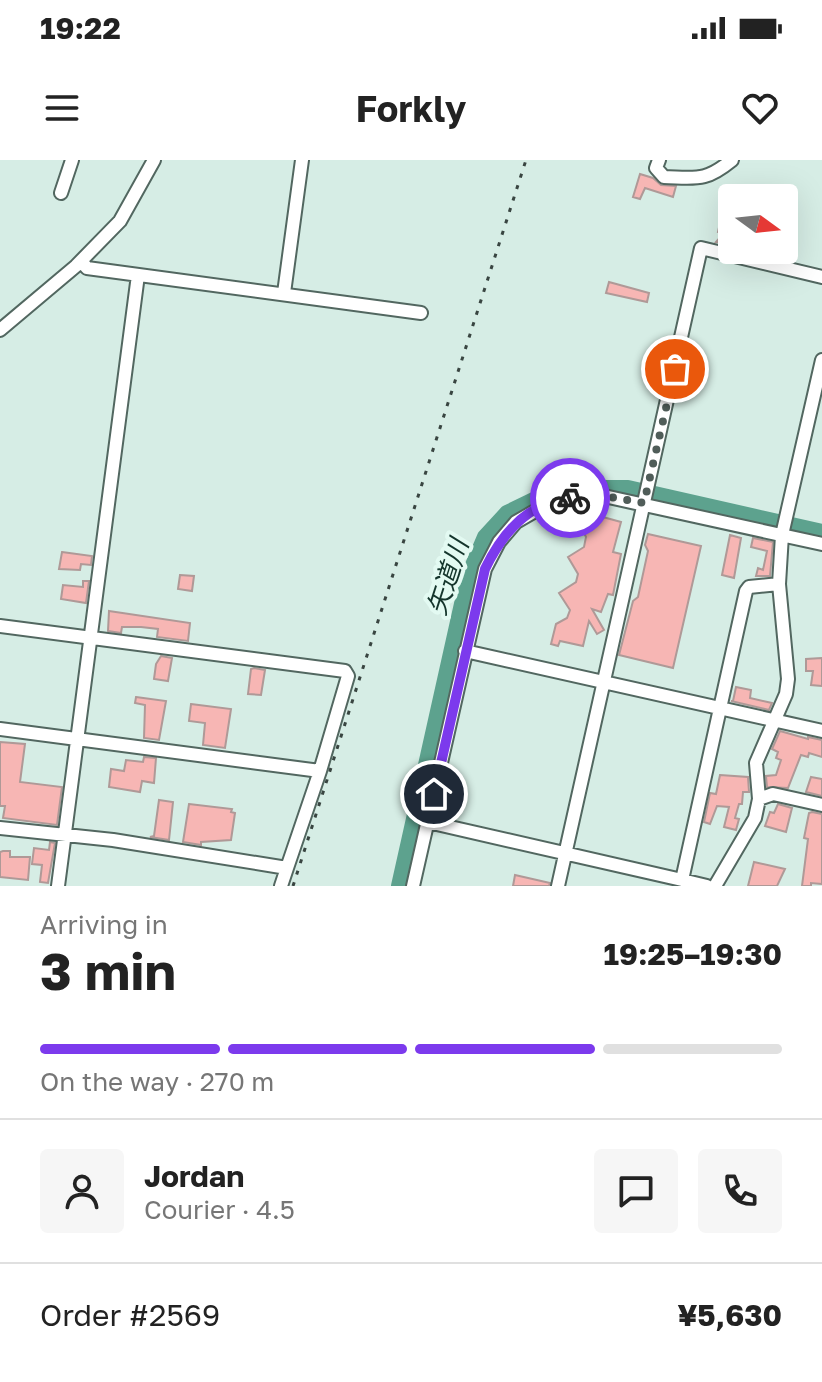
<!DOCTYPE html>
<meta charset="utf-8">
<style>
:root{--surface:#fff;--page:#f6f6f6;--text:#222;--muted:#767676;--line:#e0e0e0;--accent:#7c3aed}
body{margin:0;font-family:"Golos Text","Noto Sans JP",sans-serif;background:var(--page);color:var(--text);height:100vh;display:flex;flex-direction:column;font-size:30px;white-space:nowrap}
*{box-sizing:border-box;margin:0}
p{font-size:26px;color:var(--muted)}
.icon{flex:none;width:44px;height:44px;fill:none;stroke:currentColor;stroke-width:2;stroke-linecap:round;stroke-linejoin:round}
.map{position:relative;height:726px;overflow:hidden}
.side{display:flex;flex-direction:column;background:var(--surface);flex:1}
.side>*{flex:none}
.needle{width:52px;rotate:105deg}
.fabs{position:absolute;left:718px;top:24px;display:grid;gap:16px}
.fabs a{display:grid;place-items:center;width:80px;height:80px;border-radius:8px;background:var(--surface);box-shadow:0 8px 32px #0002;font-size:40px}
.pin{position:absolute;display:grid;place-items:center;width:68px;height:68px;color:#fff;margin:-34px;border:4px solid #fff;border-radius:50%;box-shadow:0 2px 8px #0007}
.courier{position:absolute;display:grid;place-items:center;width:80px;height:80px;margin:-40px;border:6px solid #7c3aed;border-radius:50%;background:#fff;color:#222;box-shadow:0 2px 10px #0007}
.head em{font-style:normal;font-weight:700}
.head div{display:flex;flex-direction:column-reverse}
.head{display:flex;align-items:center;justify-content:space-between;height:136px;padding:0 40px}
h1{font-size:52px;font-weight:700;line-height:60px}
.bar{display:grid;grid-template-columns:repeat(4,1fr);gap:12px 8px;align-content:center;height:96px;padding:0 40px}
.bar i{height:10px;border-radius:6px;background:var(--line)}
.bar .on{background:var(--accent)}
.bar p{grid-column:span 4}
.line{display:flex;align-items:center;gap:20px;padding:0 40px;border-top:2px solid var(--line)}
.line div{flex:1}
.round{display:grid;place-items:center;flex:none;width:84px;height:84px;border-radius:8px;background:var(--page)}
.status{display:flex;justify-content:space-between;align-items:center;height:56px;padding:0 40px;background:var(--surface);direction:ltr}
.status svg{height:22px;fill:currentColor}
header{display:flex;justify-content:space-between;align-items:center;height:104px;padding:0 40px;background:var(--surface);font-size:36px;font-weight:700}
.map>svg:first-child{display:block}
</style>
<div class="status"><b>19:22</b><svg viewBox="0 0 49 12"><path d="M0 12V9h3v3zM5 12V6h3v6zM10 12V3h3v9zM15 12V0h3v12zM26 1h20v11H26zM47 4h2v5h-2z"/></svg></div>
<header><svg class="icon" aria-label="menu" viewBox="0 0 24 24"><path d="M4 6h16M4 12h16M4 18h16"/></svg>Forkly<svg class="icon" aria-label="heart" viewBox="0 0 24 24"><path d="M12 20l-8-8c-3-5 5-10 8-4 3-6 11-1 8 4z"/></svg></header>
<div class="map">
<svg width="822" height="726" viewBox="0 0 822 726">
<rect width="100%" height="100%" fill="#d6ede5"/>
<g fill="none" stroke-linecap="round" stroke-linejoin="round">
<path stroke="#5da28e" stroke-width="16" d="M399,726L468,417L485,377L507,353L540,337L579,328H628L822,372"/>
</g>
<path fill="#f7b6b4" stroke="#af9997" stroke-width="2" d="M640,14L653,18L661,25L676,26L673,37L645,28L640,39L633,37Z
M730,51L732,52V84L716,82L724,73L718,72L721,58L726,66Z
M609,122L649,133L647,142L606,133Z
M581,351L621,362L613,392L621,394L613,435L608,434L601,452L592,449L604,470L597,474L589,461L583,486L560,481L558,486L551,484L556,464L567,458L570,450L559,433L576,422L578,414L568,397L584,387L586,377L582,369L577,368Z
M648,374L701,386L673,508L619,495L633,441L638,437L648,391L645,385Z
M730,375L741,378L734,418L722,415Z
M753,378L773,382L770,416H756L758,408L763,410L767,391L751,387Z
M62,392L92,396L91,405L81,404L80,410L59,409Z
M180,415L194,416L192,431L178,429Z
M83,421H89L86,443L61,439L63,425L83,427Z
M109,451L190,463L188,481L157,477L158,469L141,467H122L121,473L108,471Z
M161,496L172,498L168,521L154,519L156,504Z
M822,498V526L811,525L813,511H806V499Z
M254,508L265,510L261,535L248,534L251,509Z
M736,527L751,530L750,538L772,543L769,550L731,541H733Z
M136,537L166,541L159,580L144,578L145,545L135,543Z
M191,544L231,549L225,588L203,585L205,563L189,561Z
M780,571L808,579V577L822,580V597L809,593L808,597L801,595L788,628L767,627L766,616L776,615L781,600L776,598L778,592L772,589Z
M0,582L25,584L20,622L62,627L57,665L3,658L5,646H0Z
M144,597L156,598L154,623L142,621L140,632L109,627L111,609L124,611L126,600L143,602Z
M720,615L748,617L749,632H743L742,644H739L735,658L739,659L736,670L724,667L729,647L717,646L710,664L704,662L710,633L716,634Z
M811,617L822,619V636L806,632Z
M159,640L173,642L169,680L150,677L154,676Z
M189,644L232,649L231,652L235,653L231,680L201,682V685L183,682Z
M778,644L792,648L786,672L765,666L770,652L774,653Z
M812,652L822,654V724L811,723V726H802L808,679L804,678L809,653Z
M50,682L55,683L48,723L40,722L42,705L32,704L34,688L49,690Z
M3,691H10V697H30L28,720L0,717V692Z
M754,702L785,709L777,726H748Z
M515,715L550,723L549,726H513Z"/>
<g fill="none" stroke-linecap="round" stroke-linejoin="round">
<defs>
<path id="minor" d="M659,0L656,8L664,17C697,18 705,22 732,0
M61,33L72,0
M81,101L87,108L421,153
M284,133L302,0
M0,170L76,106L120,61L154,0
M0,466L345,511L348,516L320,611L0,569
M465,491L822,571
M759,639L773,634L822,645
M428,662L682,720L746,431L749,427L779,424
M0,668L113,680L287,708L320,611
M682,720L707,726
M58,726L138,115
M281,726L287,708
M413,726L485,409L499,382L516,362L535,351L559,339L604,336L822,384
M558,726L701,88L822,117
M715,726L755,658L759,639L756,603L786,534L788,519L779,424L782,375L822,200"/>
</defs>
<use href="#minor" stroke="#526760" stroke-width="16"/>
<use href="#minor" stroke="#fff" stroke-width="12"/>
<path stroke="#394541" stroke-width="3" stroke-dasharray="4 8" stroke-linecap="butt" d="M293,726L526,0"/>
</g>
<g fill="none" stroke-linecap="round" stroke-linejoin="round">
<path stroke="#505d59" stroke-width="8" stroke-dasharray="0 14.4" d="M570,338L604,336L644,343L675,209"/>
<path stroke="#7c3aed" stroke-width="10" d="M434,634L485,409C502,374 528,342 570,338"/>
</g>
<g text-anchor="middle" stroke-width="8" stroke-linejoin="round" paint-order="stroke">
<g font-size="26" font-style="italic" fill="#14352c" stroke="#e3faf2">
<text transform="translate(448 417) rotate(-72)" y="9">矢道川</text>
</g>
</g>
</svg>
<div class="fabs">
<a><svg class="needle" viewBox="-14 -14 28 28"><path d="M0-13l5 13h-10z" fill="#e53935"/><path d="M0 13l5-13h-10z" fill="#767676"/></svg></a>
</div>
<div class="pin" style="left:675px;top:209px;background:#ea580c"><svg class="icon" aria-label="bag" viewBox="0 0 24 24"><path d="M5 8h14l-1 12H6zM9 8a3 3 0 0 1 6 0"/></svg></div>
<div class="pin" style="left:434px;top:634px;background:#1f2937"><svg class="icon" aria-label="home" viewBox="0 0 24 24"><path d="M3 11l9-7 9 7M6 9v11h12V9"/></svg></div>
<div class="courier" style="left:570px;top:338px"><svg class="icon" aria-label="bike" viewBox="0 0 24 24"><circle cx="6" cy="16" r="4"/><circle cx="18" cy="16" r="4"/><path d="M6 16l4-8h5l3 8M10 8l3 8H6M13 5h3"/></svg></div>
</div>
<section class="side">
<div class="head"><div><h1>3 min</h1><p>Arriving in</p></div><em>19:25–19:30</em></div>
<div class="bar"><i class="on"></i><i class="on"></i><i class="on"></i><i></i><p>On the way · 270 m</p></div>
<div class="line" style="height:144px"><a class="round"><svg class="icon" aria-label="person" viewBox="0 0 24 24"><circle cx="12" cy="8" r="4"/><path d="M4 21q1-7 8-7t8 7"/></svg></a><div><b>Jordan</b><p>Courier · 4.5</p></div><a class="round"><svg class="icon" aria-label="chat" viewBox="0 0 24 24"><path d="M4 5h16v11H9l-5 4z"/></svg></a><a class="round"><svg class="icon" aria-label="phone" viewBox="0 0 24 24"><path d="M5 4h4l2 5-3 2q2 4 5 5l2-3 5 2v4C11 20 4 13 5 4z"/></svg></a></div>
<div class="line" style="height:104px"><div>Order #2569</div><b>¥5,630</b></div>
</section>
